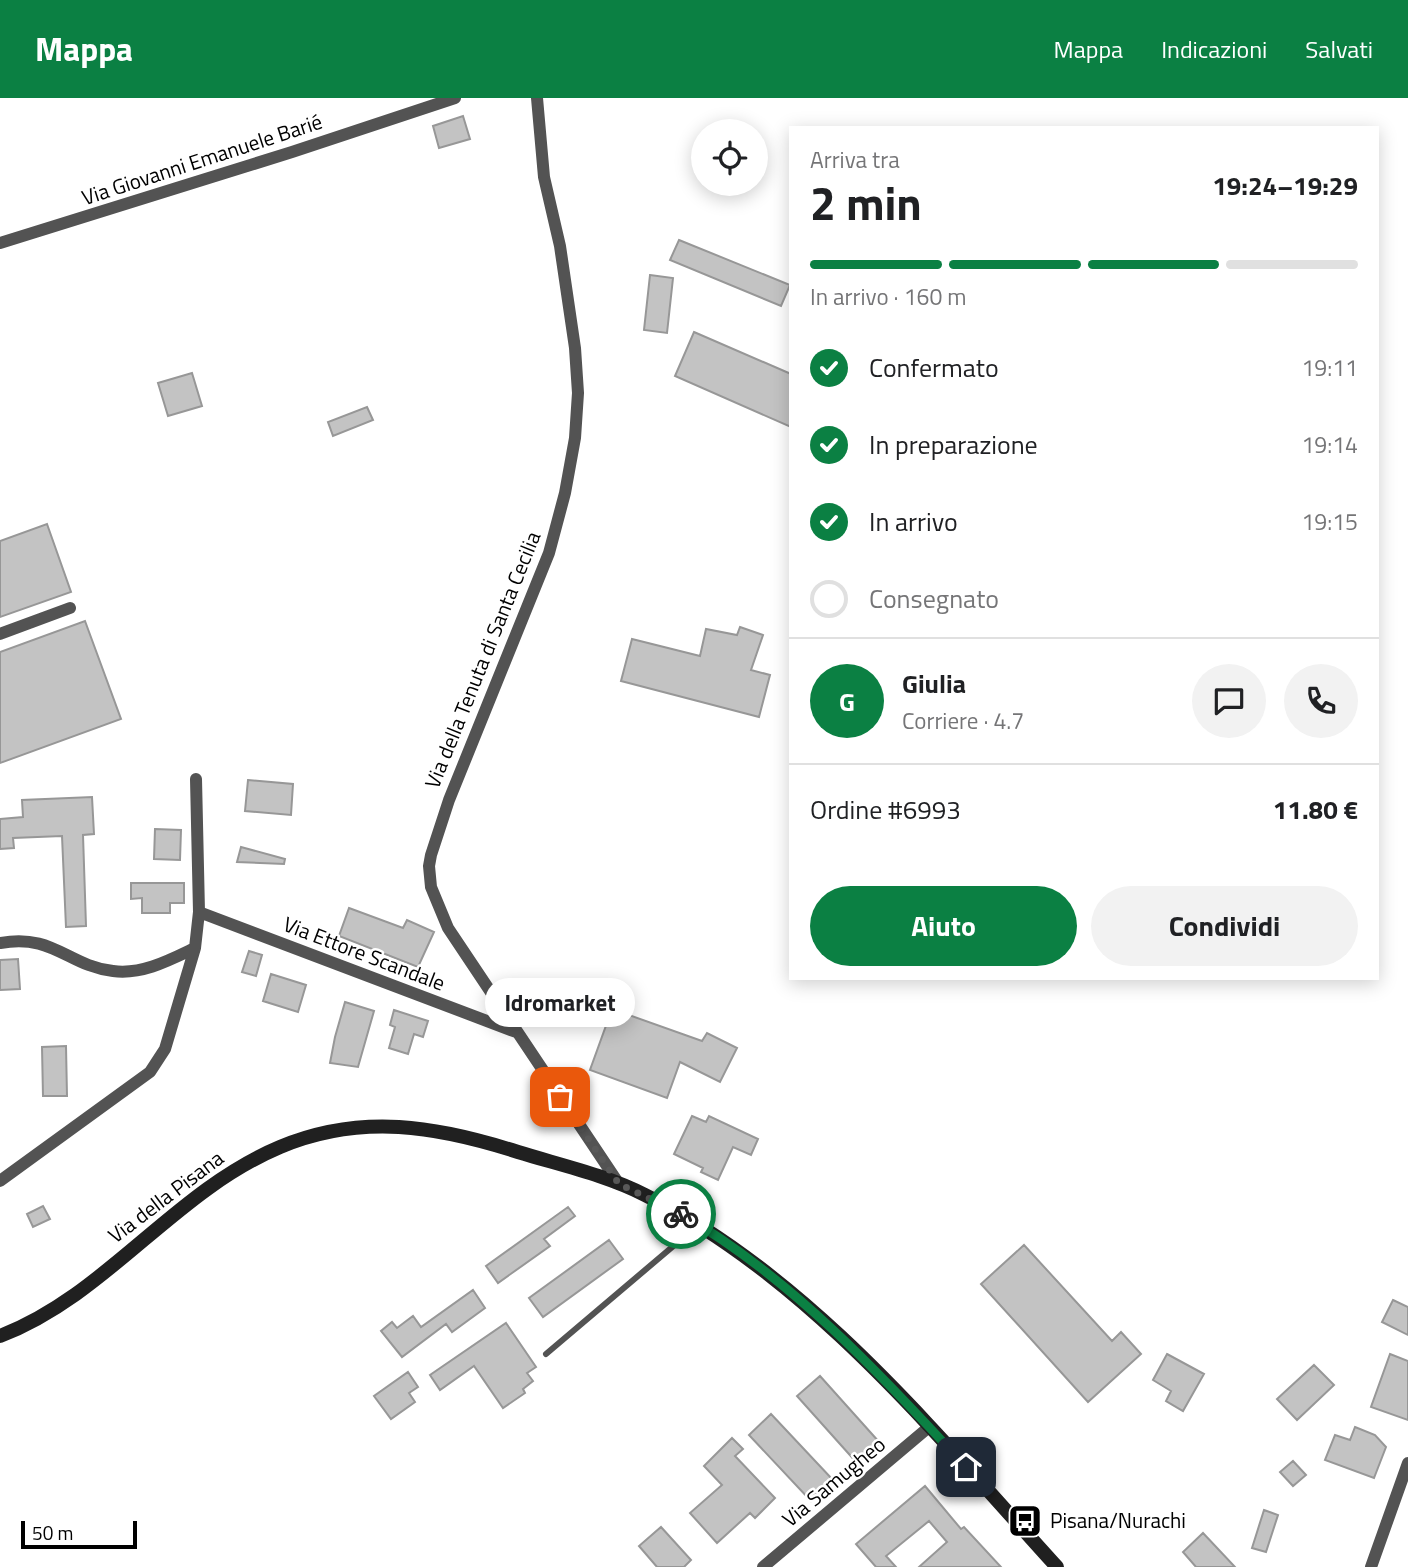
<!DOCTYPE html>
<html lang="it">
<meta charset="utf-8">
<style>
:root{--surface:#fff;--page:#f2f2f2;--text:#202124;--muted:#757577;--line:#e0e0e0;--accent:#0b8043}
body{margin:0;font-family:"Titillium Web",sans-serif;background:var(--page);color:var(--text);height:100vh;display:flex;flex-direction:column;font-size:26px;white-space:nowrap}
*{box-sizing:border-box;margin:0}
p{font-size:23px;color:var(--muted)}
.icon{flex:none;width:38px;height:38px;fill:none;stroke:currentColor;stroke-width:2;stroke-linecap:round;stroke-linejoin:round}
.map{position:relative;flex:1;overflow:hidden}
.sheet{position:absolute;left:789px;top:28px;width:590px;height:854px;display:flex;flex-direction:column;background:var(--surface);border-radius:0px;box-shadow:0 4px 18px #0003}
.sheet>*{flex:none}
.controls{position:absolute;left:691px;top:21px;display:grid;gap:14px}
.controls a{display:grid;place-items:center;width:77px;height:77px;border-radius:50%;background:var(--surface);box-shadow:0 4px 18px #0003;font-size:35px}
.scale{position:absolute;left:21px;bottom:18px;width:116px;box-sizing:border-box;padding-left:7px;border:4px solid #000;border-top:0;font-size:19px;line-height:24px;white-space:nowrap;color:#000;-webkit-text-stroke:5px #fff;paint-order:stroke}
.pin{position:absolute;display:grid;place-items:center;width:60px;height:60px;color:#fff;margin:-30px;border-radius:14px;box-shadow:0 4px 10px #0006}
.courier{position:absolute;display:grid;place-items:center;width:70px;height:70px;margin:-35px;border:5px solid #0b8043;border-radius:50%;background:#fff;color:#222;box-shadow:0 2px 9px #0007}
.bubble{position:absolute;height:49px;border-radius:24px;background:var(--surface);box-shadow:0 4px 18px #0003;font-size:23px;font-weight:700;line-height:49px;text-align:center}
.headline em{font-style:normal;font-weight:700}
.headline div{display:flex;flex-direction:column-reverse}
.headline{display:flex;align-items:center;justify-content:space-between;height:119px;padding:0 21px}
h1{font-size:46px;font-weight:700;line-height:52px}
.bar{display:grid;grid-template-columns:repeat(4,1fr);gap:10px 7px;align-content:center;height:84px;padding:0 21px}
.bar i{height:9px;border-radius:5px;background:var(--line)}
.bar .active{background:var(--accent)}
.bar p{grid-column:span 4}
.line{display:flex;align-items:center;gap:18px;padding:0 21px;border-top:2px solid var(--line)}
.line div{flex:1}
.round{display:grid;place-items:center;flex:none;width:74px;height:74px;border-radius:37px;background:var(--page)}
ol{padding:0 21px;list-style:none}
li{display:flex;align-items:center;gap:21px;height:77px}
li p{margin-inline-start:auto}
li .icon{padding:7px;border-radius:50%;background:var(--accent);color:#fff;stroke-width:4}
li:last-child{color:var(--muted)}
li i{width:38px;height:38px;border:4px solid var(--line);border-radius:50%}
.button{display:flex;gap:14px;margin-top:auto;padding:14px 21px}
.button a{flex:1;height:80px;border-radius:42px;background:var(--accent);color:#fff;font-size:28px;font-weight:700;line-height:80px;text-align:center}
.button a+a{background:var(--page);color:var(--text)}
header{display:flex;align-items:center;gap:42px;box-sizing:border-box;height:98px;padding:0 35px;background:var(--accent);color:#fff}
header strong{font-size:33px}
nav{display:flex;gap:38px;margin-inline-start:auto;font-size:24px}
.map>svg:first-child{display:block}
</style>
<header>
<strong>Mappa</strong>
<nav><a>Mappa</a><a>Indicazioni</a><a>Salvati</a></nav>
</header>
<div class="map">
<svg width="1408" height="1469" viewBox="0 0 1408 1469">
<rect width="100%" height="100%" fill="#fff"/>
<path fill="#c3c3c3" stroke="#979797" stroke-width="2" d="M463,18L470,41L439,50L433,28Z
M679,142L790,187L781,208L670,162Z
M650,177L673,180L667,235L644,232Z
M694,234L791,276V329L675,278Z
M192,275L202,308L168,318L158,285Z
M367,309L373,322L333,338L328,324Z
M47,426L71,494L0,519V443Z
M85,523L121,621L0,665V554Z
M740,529L763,537L751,572L770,577L759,619L621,583L632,541L700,558L706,531L737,537Z
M248,682L293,686L291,717L245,713Z
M92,699L94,736L83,737L86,828L66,829L62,738L13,740L14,750L0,751V721L23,719L22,702Z
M155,731L181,732L180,762L154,761Z
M241,749L285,761L284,766L237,764Z
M131,785H184V805H170V815H142V800L131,801Z
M349,810L403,830L407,822L434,834L418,869L339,838Z
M249,853L262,857L256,878L242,874Z
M18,861L20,891L0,892V862Z
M271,876L306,887L298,914L263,903Z
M345,904L374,913L358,969L330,965L335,939Z
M612,911L702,943L707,935L737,950L720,984L680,964L667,1000L590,972Z
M394,912L428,923L423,939L414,936L408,956L389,950L395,929L390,927Z
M66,948L67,998H43L42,949Z
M692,1018L706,1024L709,1018L758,1041L751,1057L733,1049L718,1082L701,1074L703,1070L674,1056Z
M43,1108L50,1121L33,1129L27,1116Z
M568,1109L575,1118L544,1141L550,1148L498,1185L486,1168Z
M609,1142L623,1161L543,1219L529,1200Z
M1024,1147L1112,1243L1121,1234L1141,1256L1088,1304L981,1186Z
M473,1192L485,1210L452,1234L446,1226L402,1259L381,1233L392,1224L397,1230L413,1218L421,1229Z
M1393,1202L1408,1209V1237L1382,1224Z
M506,1225L536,1269L527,1275L533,1283L523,1291L525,1295L503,1310L474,1268L440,1292L430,1277Z
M1167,1256L1204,1276L1183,1313L1166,1303L1171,1293L1153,1282Z
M1390,1256L1408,1263V1322L1371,1309Z
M1314,1267L1334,1287L1297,1322L1277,1301Z
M408,1274L418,1289L409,1295L415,1304L391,1321L374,1298Z
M820,1278L880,1345L857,1365L797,1298Z
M771,1316L833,1382L811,1403L749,1337Z
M1355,1329L1375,1337L1386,1349L1374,1380L1325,1362L1335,1337L1350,1342Z
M732,1340L743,1351L735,1358L775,1400L755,1420L750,1415L717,1445L690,1415L722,1387L704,1368Z
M1293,1363L1306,1377L1293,1388L1280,1374Z
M925,1388L961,1431L964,1429L1001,1469H919L947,1444L929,1423L886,1458L896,1469H876L856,1446Z
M1264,1412L1278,1417L1266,1454L1252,1450Z
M661,1429L691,1462L684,1469H657L639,1448Z
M1203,1435L1235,1469H1196L1183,1454Z"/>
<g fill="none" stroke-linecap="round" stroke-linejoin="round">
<path stroke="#535353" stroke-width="6" d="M546,1256L697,1128"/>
<path stroke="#535353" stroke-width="12" d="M537,0L544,79L560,148L575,250L578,295L575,340L565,395L549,455L449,702L431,757L429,768L431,789L448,830L619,1086
M0,145L292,54L455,0
M0,536L70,510
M199,814L516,934
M0,845C53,835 68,868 113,873C142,877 170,862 195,850L199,814L196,681
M0,1083L150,974L165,951L195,850
M763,1469L929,1329
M1371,1469L1408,1365"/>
<path stroke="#202020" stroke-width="14" d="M0,1238C107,1197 173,1094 280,1049C361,1015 437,1028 518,1054C560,1067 606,1077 645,1097C808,1178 936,1336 1057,1469"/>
</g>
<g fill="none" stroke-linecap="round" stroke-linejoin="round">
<path stroke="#595959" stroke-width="7" stroke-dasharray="0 12.6" d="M560,999L619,1086L681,1116"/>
<path stroke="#0b8043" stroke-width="9" d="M681,1116C789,1178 882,1277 966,1369"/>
</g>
<defs>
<symbol id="bus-square" viewBox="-11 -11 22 22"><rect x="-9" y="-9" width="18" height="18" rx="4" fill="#000" stroke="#fff"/><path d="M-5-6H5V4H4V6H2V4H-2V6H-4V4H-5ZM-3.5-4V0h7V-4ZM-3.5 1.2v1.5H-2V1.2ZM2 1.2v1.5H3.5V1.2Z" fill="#fff"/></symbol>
</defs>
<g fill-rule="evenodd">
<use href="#bus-square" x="1006" y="1404" width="38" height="38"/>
</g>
<g text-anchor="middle" stroke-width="5" stroke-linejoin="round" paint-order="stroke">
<g font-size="21" fill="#000" stroke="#fff">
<text transform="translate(202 62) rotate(-18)" y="7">Via Giovanni Emanuele Barié</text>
<text transform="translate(483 562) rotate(-68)" y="7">Via della Tenuta di Santa Cecilia</text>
<text transform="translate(364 856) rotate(21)" y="7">Via Ettore Scandale</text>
<text transform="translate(166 1099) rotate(-37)" y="7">Via della Pisana</text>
<text transform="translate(834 1384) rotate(-40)" y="7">Via Samugheo</text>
</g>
<g font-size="21" fill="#000" stroke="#fff" text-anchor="start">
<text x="1050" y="1430">Pisana/Nurachi</text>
</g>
</g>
</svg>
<div class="controls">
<a><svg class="icon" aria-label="locate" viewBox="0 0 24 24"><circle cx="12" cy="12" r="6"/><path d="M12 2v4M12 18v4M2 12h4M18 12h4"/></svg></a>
</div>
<div class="scale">50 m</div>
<div class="pin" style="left:560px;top:999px;background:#ea580c"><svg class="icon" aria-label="bag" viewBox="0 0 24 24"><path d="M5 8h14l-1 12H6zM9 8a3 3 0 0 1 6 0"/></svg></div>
<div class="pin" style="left:966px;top:1369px;background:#1f2937"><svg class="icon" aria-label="home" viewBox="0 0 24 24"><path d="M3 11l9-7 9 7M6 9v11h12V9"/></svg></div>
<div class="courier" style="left:681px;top:1116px"><svg class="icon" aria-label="bike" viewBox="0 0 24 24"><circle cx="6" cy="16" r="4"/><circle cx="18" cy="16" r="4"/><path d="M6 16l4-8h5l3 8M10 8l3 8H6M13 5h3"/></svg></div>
<div class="bubble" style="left:485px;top:880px;width:150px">Idromarket</div>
<section class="sheet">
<div class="headline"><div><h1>2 min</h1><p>Arriva tra</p></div><em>19:24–19:29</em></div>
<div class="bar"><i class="active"></i><i class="active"></i><i class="active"></i><i></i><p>In arrivo · 160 m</p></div>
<ol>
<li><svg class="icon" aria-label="check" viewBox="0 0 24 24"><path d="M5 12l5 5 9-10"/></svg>Confermato<p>19:11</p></li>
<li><svg class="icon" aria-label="check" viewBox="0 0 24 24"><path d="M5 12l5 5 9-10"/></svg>In preparazione<p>19:14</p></li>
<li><svg class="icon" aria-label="check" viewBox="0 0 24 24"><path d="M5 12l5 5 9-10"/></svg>In arrivo<p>19:15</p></li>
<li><i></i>Consegnato</li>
</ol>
<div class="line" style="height:126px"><b class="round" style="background:var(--accent);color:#fff">G</b><div><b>Giulia</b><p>Corriere · 4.7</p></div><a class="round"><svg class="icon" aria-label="chat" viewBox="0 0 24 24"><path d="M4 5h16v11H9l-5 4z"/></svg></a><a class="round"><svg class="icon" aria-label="phone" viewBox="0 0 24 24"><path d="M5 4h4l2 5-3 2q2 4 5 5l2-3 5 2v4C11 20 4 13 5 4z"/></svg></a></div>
<div class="line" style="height:91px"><div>Ordine #6993</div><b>11.80 €</b></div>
<div class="button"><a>Aiuto</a><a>Condividi</a></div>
</section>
</div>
